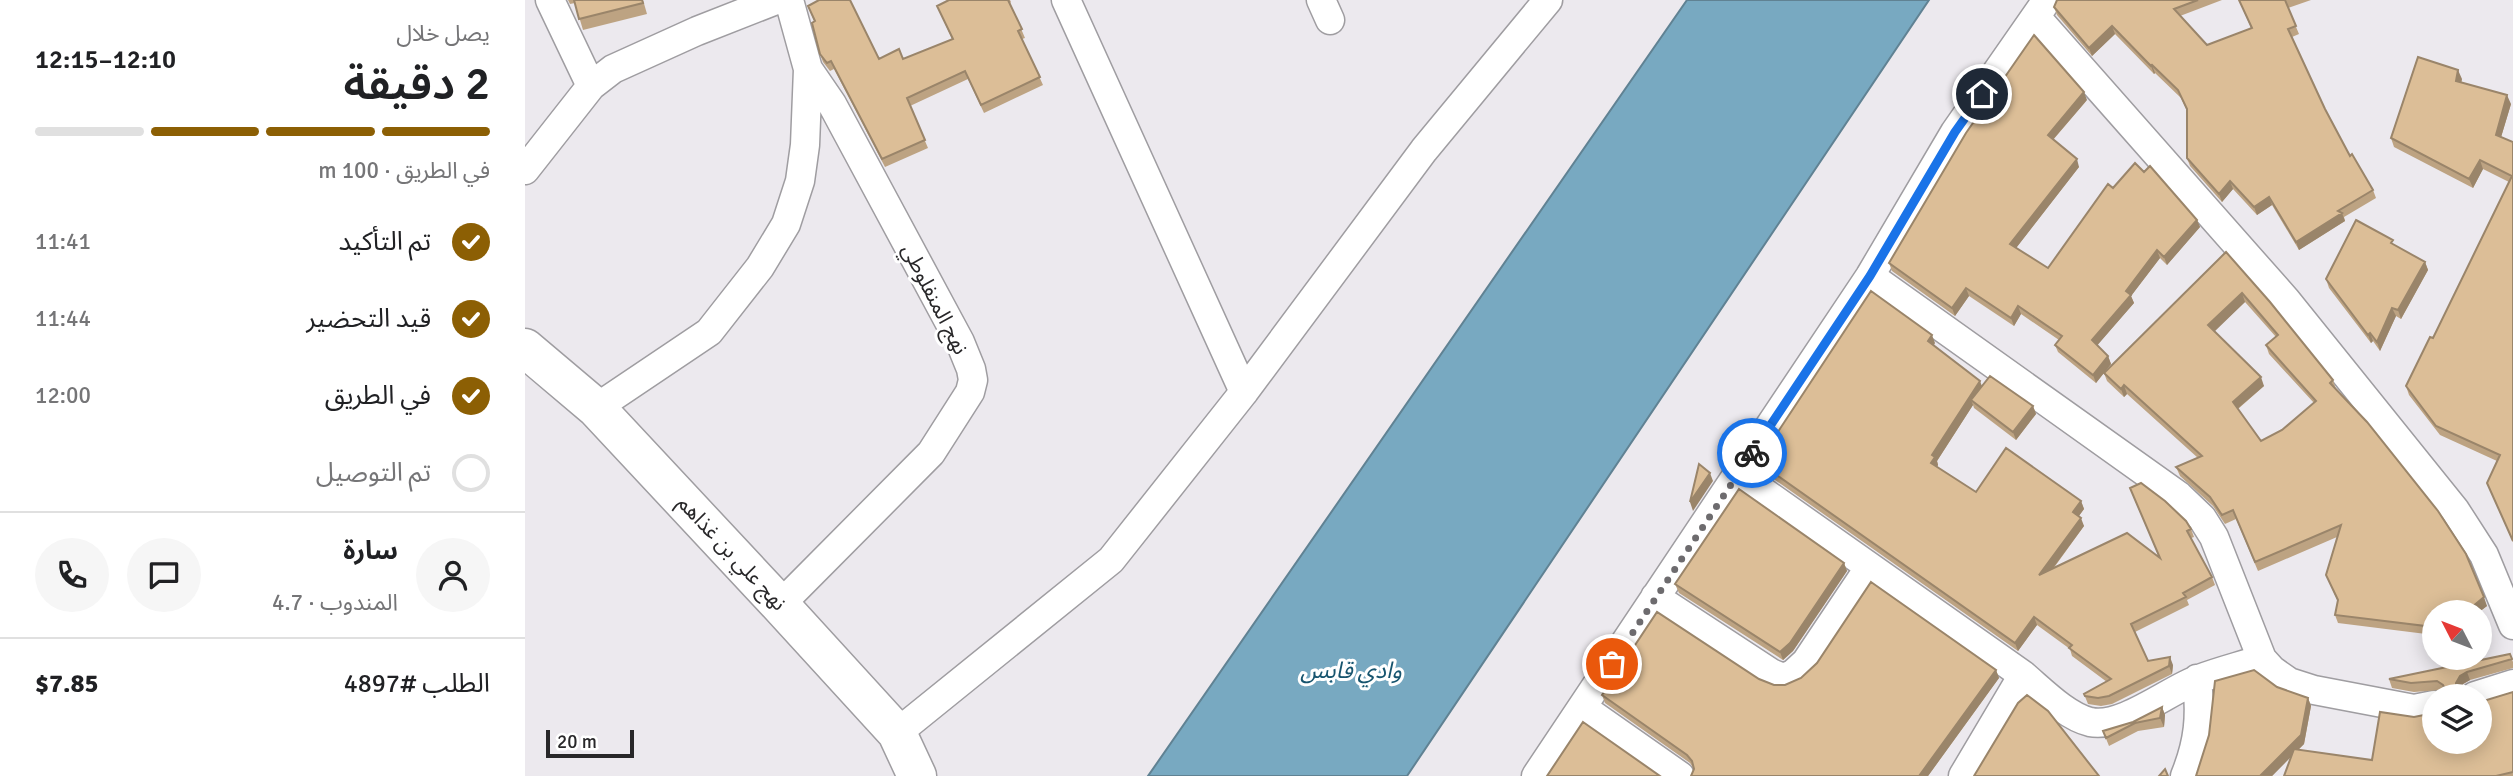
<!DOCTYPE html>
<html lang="ar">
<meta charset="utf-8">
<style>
:root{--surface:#fff;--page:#f6f6f6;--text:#202124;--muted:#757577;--line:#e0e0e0;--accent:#8c5f04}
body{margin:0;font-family:Signika,"Noto Sans Arabic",sans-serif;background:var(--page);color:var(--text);direction:rtl;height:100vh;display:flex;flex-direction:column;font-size:26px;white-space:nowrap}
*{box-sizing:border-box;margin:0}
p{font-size:23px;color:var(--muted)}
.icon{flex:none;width:38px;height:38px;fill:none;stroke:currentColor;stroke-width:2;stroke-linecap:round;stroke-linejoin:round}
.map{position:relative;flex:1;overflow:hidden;direction:ltr}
.sheet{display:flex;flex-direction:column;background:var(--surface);width:525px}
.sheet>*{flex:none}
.needle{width:46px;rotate:312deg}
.fabs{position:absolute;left:1897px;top:600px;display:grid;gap:14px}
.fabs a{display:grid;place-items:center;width:70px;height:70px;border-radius:50%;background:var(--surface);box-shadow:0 4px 18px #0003;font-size:35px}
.scale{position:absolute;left:21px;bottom:18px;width:88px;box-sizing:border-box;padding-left:7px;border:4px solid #282729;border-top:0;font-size:19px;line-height:24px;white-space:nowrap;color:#282729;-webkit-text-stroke:5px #fff;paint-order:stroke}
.pin{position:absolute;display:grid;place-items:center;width:60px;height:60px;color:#fff;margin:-30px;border:4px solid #fff;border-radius:50%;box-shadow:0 2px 7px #0007}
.courier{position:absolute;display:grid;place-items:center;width:70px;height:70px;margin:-35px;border:5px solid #1a73e8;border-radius:50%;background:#fff;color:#222;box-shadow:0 2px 9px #0007}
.headline em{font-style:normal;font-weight:600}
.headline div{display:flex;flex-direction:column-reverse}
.headline{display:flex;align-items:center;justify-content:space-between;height:119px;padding:0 35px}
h1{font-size:46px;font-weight:600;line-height:52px}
.bar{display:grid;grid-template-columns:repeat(4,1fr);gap:10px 7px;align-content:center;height:84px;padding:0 35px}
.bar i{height:9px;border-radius:5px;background:var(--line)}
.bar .active{background:var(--accent)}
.bar p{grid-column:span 4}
.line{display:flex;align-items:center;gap:18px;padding:0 35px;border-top:2px solid var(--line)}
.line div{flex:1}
.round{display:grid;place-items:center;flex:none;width:74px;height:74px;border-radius:37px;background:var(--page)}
ol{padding:0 35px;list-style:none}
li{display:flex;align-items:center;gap:21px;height:77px}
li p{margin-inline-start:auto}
li .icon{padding:7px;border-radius:50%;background:var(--accent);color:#fff;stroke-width:4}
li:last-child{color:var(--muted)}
li i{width:38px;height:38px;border:4px solid var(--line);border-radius:50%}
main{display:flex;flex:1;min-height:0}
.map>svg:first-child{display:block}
</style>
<main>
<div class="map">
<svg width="1988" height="776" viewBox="0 0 1988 776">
<rect width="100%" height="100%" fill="#ece9ee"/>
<path fill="#78a9c1" stroke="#608293" stroke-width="2" d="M1162,0H1404L882,776H623Z"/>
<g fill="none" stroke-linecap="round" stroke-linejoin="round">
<defs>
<path id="street" d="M25,0L66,86
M541,0L719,392
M796,0L805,20
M1511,17L1761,300L1930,510L1959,555L1988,625
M0,170L66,86L88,69L172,31L251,0
M1345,276L1654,496L1677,518L1689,537L1737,659L1747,670L1764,682L1789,690L1889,709L1909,705
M71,408L184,332L235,267L261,224L275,181L280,145L283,69L264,0
M1213,474L1498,675C1517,691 1541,716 1565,722C1597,729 1644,690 1674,679C1695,671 1716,666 1737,659
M1130,597L1246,673L1258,678L1268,674L1281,662L1344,568
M255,605L406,453L445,392L448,380L446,369L435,342L307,104L283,69
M1950,696L1988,684
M1058,708L1155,776
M372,733L586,560L719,392L899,150L1023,0
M1011,776L1345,276L1430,132L1522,0
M1438,776L1498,675
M1660,776C1674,742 1676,716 1672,679"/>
<path id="secondary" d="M0,348L71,408L255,605L372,733L392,776"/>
</defs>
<use href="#street" stroke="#9f9da1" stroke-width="31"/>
<use href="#secondary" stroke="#9f9da1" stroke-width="41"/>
<use href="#street" stroke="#fff" stroke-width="28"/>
<use href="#secondary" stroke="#fff" stroke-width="38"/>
</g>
<path fill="#bda382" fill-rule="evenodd" d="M43,0H118L122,14L58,30L50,3L45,4Z
M424,0H485L486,2L485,3L500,38L497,39L518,85L459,113L443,79L385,106L403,148L360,167L309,69L305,71L298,62L295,54L289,21L283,6L354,59H378L427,39L412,6Z
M1532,0H1697L1655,16L1682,45L1726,28L1714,0H1786L1763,8L1774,34L1767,37L1800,109L1825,156L1848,190L1851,198L1819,217L1820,221L1774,250L1747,205L1732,215L1708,189L1697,202L1665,166L1662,158V111L1656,98L1630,73L1629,74L1590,34L1567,56L1532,15L1529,7Z
M1937,79L1936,83L1986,104L1976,137L1988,142V542L1962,483L1972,461L1915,435L1884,395L1881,386L1908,338L1984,182L1958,169L1948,188L1869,147L1866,138Z
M1562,100L1528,140L1554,167L1491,248L1523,268L1588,188L1672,220L1675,227L1642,265L1635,258L1606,296L1609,303L1572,345L1583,356L1586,364L1571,383L1533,352L1530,345L1534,340L1496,314L1489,326L1444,296L1430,316L1367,271L1364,263Z
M1870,246L1900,262L1903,270L1876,319L1871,316L1855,351L1848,341L1846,343L1804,288L1801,279Z
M1701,252L1808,380L1811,389L1962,606L1954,612H1909V635L1813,623L1810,615L1813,602L1801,575L1812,537L1733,571L1711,519L1700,524L1688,506L1655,476L1651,467L1673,458L1602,394L1599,397L1582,381L1579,373ZM1720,302L1751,337L1741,345L1744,354L1789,403L1757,430L1736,441L1713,409L1739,386L1689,331Z
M1410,343L1409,345L1457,386L1508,406L1511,414L1491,440L1449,408L1448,405L1412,461L1413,465L1412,467L1451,492L1556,501L1559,509L1553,517L1559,526L1528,569L1634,557L1608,496L1666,529L1669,537L1666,538L1687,577L1690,585L1662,600L1664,605L1610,632L1623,661L1648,665L1647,674L1587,704L1576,706L1563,704L1559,694L1582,682L1547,656L1545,649L1512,625L1493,651L1236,470L1233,462Z
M1319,563L1322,571L1268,651L1258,660L1154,593L1150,584Z
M1985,654L1988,662V668L1945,680L1938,684L1934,692L1922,695L1915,690L1889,692L1867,688L1864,679Z
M1471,670L1474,678L1403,776H1166L1169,769L1165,763L1080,703L1077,695L1234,679L1249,685H1260Z
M1752,687L1783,698L1786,706L1779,744L1773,750L1847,760L1909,742L1988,692V776H1759L1766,756L1747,776H1671Z
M1637,707L1640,715L1639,727L1613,731L1584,746L1578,731L1608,722Z"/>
<path fill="#9a856a" d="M1587,26L1590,34L1567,56L1564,48Z
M1627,65L1630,73L1629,74L1626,66Z
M1933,70L1937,79L1934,90L1931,81Z
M1559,92L1562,100L1525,143L1523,135Z
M1982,95L1986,104L1974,144L1971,135Z
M1552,159L1554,167L1488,252L1485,244Z
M1955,160L1958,169L1948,188L1944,179Z
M1705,181L1708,189L1697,202L1694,194Z
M1744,197L1747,205L1732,215L1729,207Z
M1817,213L1820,221L1774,250L1771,242Z
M1672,220L1675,227L1642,265L1639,257Z
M1632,250L1635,258L1606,296L1609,303L1570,348L1567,340L1601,291Z
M1900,262L1903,270L1876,319L1873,310Z
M1441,288L1444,296L1430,316L1427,308Z
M1717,293L1720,302L1687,334L1683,325Z
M1493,306L1496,314L1489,326L1486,318Z
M1867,308L1871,316L1855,351L1852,342Z
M1845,333L1848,341L1846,343L1843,335Z
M1407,335L1410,343L1406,349L1403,341Z
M1583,356L1586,364L1571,383L1568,375Z
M1736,377L1739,386L1711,410L1708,402Z
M1455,381L1458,389L1446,400L1448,405L1412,461L1413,465L1409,471L1406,463L1407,455Z
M1599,385L1602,394L1599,397L1596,389Z
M1508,406L1511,414L1491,440L1488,432Z
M1185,473L1188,481L1168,511L1165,502Z
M1556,501L1559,509L1551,520L1548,512Z
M1556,518L1559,526L1517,583L1514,575Z
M1319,563L1322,571L1268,651L1258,660L1255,652Z
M1959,597L1962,606L1954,612H1941Z
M1509,617L1512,625L1493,651L1490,643Z
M1645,657L1648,665L1647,674L1644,666Z
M1471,670L1474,678L1403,776H1394Z
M1942,672L1945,680L1938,684L1934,692V696L1931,693V683L1935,676Z
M1783,698L1786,706L1779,744L1747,776H1735Z
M1637,707L1640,715L1639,727L1635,718Z"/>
<path fill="#dcbe97" stroke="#9a856a" stroke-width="2" fill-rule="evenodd" d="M49,0H117L118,3L54,19Z
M294,0H325L354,59L374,49L378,59L428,39L412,6L424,0H483L497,29L493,31L515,77L456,105L440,71L382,98L400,140L357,159L306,61L302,63L295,54L287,23L290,21L283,6Z
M1532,0H1673L1649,9L1682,45L1727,28L1714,0H1761H1760L1771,26L1763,29L1800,109L1825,156L1827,154L1848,190L1813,211L1817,213L1771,242L1744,197L1729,207L1705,181L1694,194L1662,158V109L1653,90L1627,65L1626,66L1587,26L1564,48L1529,7Z
M1509,35L1559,92L1523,135L1552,159L1485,244L1523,268L1583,184L1588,188L1610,163L1619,172L1625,166L1672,220L1639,257L1632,250L1601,291L1606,295L1567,340L1583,356L1568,375L1530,345L1537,336L1493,306L1486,318L1441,288L1427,308L1364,263L1441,133Z
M1893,57L1933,70L1931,81L1982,95L1971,135L1988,142V541L1962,483L1975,455L1911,426L1881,386L1905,337L1908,338L1987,176L1955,160L1944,179L1866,138Z
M1831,220L1868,240L1866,243L1900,262L1873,310L1867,308L1852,342L1845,333L1843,335L1801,279Z
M1701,252L1745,302L1808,380L1805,383L1842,422L1913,511L1941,554L1959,597L1941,612H1909V627L1810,615L1813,600L1801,575L1816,525L1730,562L1708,510L1697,515L1685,497L1651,467L1677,456L1599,385L1596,389L1579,373ZM1717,293L1753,335L1741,345L1791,401L1757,430L1736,441L1708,402L1736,377L1683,325Z
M1346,291L1407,335L1403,341L1455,381L1407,455L1410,457L1406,463L1451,492L1481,448L1556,501L1548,512L1556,518L1514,575L1602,533L1635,558L1605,488L1616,483L1640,501L1661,521L1666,529L1662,531L1687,577L1658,593L1661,597L1606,624L1623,661L1645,657L1644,666L1584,696L1573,698L1560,696L1559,694L1586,679L1544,648L1547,645L1509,617L1490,643L1233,462Z
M1465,376L1508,406L1488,432L1446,400Z
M1174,464L1185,473L1165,502Z
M1214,489L1319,563L1265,643L1255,652L1150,584Z
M1346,582L1471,670L1394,776H1166L1169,769L1167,761L1162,755L1077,695L1132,612L1234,679L1249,685H1260L1276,678L1292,663Z
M1985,654L1987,659L1942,672L1935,676L1931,683V693L1934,696H1922V693L1918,685L1912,681L1886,683L1864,679Z
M1729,670L1752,687L1783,698L1776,735L1735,776H1671L1684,735L1690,681Z
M1988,692V772L1971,776H1759L1769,749L1847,760L1855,712L1889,717L1909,713V742H1955V702Z
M1502,695L1523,711L1574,776H1449L1493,703Z
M1637,707L1635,718L1610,723L1581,738L1578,731L1608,722Z
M1058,722L1135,776H1022Z
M1640,769L1643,776H1634Z"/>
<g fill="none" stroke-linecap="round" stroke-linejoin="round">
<path stroke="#6d6b6e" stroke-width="7" stroke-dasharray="0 12.6" d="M1087,664L1227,453"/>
<path stroke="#1a73e8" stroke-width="9" d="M1227,453L1345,276L1430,132L1457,94"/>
</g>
<g text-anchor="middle" stroke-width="6" stroke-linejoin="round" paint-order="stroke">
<g font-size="21" fill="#282729" stroke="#fff">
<text transform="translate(410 299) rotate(63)" y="7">نهج المنفلوطي</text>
<text transform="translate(207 553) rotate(47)" y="7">نهج علي بن غذاهم</text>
</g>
<g font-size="23" font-style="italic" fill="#16546e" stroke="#fff">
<text x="826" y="678">وادي قابس</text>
</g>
</g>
</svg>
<div class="fabs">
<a><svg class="needle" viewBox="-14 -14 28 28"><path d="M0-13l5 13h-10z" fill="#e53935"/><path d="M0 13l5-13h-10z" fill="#757577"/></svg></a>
<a><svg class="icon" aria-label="layers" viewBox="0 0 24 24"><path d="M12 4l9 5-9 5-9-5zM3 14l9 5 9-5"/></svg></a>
</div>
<div class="scale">20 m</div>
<div class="pin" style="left:1087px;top:664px;background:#ea580c"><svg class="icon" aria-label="bag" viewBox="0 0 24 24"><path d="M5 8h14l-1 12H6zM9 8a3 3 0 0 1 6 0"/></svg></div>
<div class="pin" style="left:1457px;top:94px;background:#1f2937"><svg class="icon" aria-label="home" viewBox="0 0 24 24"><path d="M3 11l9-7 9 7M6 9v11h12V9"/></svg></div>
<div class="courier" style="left:1227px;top:453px"><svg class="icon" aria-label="bike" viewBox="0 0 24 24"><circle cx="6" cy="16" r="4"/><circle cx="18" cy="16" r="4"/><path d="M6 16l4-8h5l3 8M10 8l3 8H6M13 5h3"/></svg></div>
</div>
<section class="sheet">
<div class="headline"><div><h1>2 دقيقة</h1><p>يصل خلال</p></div><em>12:10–12:15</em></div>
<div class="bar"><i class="active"></i><i class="active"></i><i class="active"></i><i></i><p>في الطريق · 100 m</p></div>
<ol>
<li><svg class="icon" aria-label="check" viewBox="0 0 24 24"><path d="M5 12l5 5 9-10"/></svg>تم التأكيد<p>11:41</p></li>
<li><svg class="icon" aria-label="check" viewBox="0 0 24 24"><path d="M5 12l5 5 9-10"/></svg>قيد التحضير<p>11:44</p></li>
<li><svg class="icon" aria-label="check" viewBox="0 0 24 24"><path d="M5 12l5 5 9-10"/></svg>في الطريق<p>12:00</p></li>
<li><i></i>تم التوصيل</li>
</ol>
<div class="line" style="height:126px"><a class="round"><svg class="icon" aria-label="person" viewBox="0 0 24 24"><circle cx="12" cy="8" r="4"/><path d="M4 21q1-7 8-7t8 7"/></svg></a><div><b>سارة</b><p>المندوب · 4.7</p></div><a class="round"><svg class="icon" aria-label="chat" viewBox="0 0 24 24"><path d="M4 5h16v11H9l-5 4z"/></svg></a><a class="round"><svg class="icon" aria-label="phone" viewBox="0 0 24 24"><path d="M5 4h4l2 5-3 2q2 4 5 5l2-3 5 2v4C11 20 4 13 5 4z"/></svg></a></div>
<div class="line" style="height:91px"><div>الطلب #4897</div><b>$7.85</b></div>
</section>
</main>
